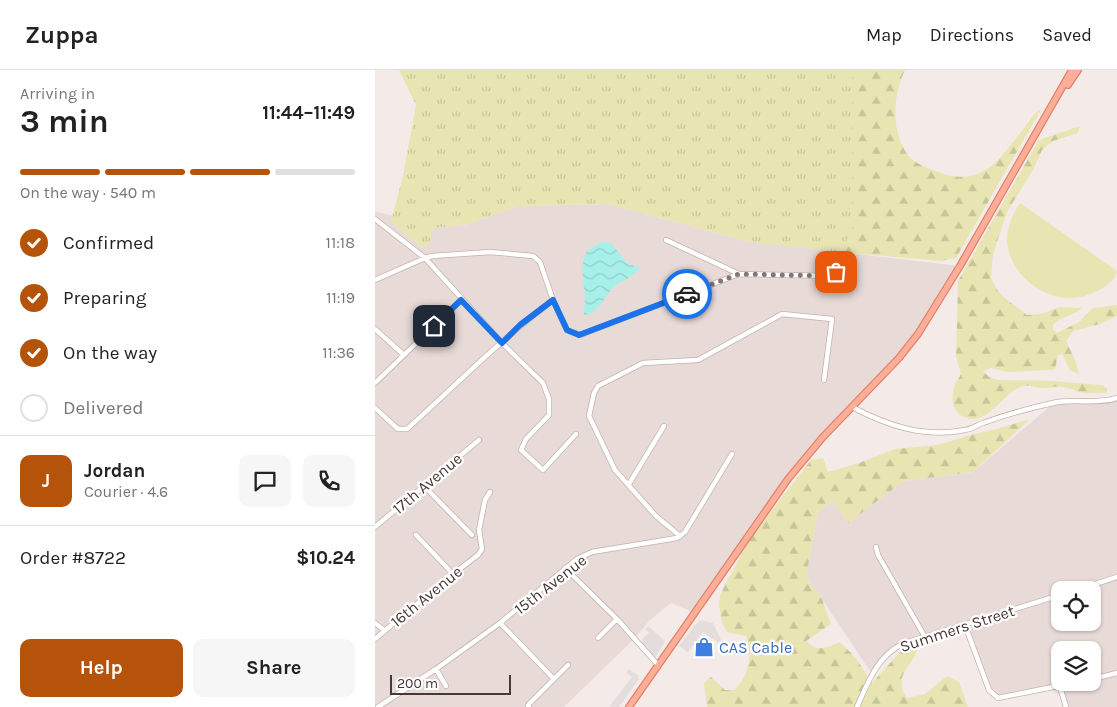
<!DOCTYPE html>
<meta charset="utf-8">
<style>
:root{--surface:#fff;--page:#f6f6f6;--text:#222;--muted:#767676;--line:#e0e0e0;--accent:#b45309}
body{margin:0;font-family:Karla,sans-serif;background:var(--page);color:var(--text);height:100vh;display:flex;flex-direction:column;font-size:19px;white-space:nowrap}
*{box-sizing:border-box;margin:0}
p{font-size:16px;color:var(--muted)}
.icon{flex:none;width:28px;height:28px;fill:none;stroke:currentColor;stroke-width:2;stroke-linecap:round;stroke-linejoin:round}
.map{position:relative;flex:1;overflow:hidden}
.panel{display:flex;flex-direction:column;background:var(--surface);width:375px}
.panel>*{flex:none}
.tools{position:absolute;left:676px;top:511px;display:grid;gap:10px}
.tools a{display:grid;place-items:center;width:50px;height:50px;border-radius:10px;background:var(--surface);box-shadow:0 1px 4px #0004;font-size:25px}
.scale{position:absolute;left:15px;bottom:12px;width:121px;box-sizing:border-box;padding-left:5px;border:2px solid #483937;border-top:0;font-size:14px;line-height:18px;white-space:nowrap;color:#483937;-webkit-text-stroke:4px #fff;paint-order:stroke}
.pin{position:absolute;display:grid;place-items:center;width:42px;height:42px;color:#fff;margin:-21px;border-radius:10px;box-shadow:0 2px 8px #0006}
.courier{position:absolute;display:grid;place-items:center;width:50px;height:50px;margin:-25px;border:4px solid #1a73e8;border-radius:50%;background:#fff;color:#222;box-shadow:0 1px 6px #0007}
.overview em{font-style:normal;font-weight:700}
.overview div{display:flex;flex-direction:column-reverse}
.overview{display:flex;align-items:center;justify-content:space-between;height:85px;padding:0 20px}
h1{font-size:32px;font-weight:700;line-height:38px}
.bar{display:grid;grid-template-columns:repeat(4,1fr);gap:8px 5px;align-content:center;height:60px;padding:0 20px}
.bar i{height:6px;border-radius:4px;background:var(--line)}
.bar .selected{background:var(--accent)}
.bar p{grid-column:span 4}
.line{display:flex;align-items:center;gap:12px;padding:0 20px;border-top:1px solid var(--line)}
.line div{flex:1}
.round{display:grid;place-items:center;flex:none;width:52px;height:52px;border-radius:10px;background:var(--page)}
ol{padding:0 20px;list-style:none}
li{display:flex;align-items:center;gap:15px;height:55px}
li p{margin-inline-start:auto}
li .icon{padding:5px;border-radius:50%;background:var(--accent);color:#fff;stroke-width:4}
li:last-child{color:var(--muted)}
li i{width:28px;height:28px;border:2px solid var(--line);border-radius:50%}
.button{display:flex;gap:10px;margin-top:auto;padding:10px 20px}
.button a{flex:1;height:58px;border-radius:10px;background:var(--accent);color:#fff;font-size:20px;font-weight:700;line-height:58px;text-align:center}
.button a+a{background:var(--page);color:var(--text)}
header{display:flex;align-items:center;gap:30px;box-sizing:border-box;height:70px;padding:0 25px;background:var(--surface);border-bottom:1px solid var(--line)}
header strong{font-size:24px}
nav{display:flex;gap:28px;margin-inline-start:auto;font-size:18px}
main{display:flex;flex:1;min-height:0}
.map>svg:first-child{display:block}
</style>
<header>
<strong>Zuppa</strong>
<nav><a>Map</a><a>Directions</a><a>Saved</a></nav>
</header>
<main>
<section class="panel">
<div class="overview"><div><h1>3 min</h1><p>Arriving in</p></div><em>11:44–11:49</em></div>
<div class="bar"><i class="selected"></i><i class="selected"></i><i class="selected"></i><i></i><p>On the way · 540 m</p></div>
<ol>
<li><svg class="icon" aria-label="check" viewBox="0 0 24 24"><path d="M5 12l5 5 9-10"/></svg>Confirmed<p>11:18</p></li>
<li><svg class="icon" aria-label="check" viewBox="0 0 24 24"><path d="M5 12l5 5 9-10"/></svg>Preparing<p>11:19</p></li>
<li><svg class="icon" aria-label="check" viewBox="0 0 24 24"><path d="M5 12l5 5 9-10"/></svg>On the way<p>11:36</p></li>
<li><i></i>Delivered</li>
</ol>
<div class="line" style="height:90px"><b class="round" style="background:var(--accent);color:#fff">J</b><div><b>Jordan</b><p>Courier · 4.6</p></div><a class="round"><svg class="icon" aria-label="chat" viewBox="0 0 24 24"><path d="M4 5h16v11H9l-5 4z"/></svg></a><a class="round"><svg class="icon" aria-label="phone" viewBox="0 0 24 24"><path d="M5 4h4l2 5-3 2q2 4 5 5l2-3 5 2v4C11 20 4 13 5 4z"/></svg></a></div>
<div class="line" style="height:65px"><div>Order #8722</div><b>$10.24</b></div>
<div class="button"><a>Help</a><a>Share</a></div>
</section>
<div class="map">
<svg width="742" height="637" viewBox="0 0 742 637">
<defs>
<pattern id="grass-tufts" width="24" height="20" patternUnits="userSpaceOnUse" patternTransform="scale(1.25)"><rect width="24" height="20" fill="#e8e5b2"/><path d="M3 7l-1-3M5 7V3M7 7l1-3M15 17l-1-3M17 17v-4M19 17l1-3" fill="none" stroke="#c8c59a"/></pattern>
<pattern id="forest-firs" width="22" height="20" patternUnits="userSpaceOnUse" patternTransform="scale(1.25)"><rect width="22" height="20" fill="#e8e5b2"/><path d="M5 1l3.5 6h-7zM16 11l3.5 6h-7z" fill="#c8c59a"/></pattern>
<pattern id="water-waves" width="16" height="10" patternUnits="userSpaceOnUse" patternTransform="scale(1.25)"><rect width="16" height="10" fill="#a6f0e9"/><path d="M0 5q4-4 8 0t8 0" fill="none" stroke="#90cfc8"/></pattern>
</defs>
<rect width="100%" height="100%" fill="#f4ebe9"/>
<path fill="#e8dad7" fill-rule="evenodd" d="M233,134L371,171L585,196L524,288L413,409L320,543L296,533L276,549L259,569L189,637H0V141L18,146L16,151L47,178L55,174L56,164L59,158L94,154L143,136Z
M742,326V637H691L685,617L623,628L614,620L590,555L516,579L497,604L447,529L431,507L443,442L458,430L473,453L529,411L598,402L680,332ZM685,520H718V552H685ZM685,580H718V612H685Z"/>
<path fill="url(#grass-tufts)" d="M24,0H477V163L464,182L371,171L233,134L143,136L94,154L59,158L56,164L55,174L47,178L16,151L28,106L41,35Z"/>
<path fill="url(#forest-firs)" d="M477,0H530C519,24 516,53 528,77C534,91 547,96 561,101C606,120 624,90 649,58C654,51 660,42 667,38L581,188L566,191L464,182L477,163Z
M705,56L703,63L678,71L667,80L658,100L632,142L618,184L616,208L623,221L631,229L652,245L666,244L685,237L707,238C699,246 686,246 678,255V260L682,263L704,252L718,238L742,235V246L725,254L698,261L691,271L700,290L704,304L695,300L687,284L683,285L680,299L675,300L633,302L616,298L608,301L614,307L623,310L676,311L727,315L732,318L731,323C724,323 716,323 708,323C701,322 694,317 686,317C679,316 673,319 667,318C661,318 654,314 648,316C629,322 618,349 597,349C579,348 575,331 579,318C580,313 584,308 586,304L581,286L583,211L664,70Z
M655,349L598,402L529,411L473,453L458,430L443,442L431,507L447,529L456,554L431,571C444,583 450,578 465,572L481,588L497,613L527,580L535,576H544C539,596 516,605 532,628L550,624L572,606L584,612L593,637H332L329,613L336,607L350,620H359C374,607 378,585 371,566L352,562L347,553L344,535L345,526L349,517L374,470L436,390L448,388L453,402L484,393L520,379L562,375L599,364L618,360Z"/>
<path fill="#e8e5b2" d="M645,133L742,201C741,208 734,214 728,218C718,224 706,228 695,228C664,228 633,201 632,170C632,156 638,144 645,133Z"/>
<path fill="#e3dedd" d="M325,550L338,553L346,570L344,573L328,562L313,582L304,576L319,556Z
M273,556L290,571L280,588L266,574L268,568L274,563L270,559Z
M254,599L264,606L263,608L264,609L244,637H234L257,607L251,603Z"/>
<path fill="url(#water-waves)" d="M227,172L236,173L252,193L265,198C258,207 248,210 240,216C229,225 225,244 209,245L210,227L207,198L209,188L212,181Z"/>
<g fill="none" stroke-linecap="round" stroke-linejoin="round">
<defs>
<path id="minor" d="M0,149L50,188L127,273L168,313L174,329V345L151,369L146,380L168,400L201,364
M291,170L364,204
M456 206a4 4 0 1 1 8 0a4 4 0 1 1-8 0Z
M0,210L50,188L57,186L115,182L158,186L165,192L178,230L192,260L205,265L364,204L456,206
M0,259L29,285
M0,313L86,230
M477,337C513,356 549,368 590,360C597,359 602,355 608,353C630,345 655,338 678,333C699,328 721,335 742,328
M0,338L23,359H32C80,316 126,269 178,230
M254,414L289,356
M49,416L97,465
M0,457L104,370
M41,465L78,504
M305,466L281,446L240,400L214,346L219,323L223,316L268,293L323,290L407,244L457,249L449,310
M501,477L503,485L550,567
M190,498L242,549L283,595
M702,520L742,507
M0,553L9,560
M125,553L179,609
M590,555L614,620L623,628L703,612
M223,568L242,549
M0,569L78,504L103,485L107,479L104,460L110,430L115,422
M61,599L71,616
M718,609L742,603
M685,617L691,637
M3,637L61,599L125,553L202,489L217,482L302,468L310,462L357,384
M154,637L153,636L154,634L193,595
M482,637C493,612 502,587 527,574L685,525"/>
<path id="major" d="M693,15L703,0
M254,637L413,409L448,367L524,288L543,264L585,196L697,0"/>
</defs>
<use href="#minor" stroke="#c3b2ae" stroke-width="6"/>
<use href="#major" stroke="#e38068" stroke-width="8"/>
<use href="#minor" stroke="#fff" stroke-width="4.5"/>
<use href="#major" stroke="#fdae99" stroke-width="5.5"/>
</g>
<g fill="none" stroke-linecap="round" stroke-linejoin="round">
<path stroke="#847775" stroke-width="5" stroke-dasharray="0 9" d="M312,224L364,204L456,206L457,203L461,202"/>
<path stroke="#1a73e8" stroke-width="6" d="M59,256L86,230L127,273L145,255L178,230L192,260L204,265L312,224"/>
</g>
<defs>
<symbol id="shop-bare" viewBox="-9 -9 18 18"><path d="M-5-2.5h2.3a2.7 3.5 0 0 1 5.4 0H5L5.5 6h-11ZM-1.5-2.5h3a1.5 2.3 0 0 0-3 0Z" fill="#3f7fe0" stroke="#fff" stroke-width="2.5" paint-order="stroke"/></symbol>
</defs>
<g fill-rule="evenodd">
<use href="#shop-bare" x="315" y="563" width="28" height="28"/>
</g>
<g text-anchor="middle" stroke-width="4.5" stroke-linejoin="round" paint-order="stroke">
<g font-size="16" fill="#483937" stroke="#fff">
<text transform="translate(52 413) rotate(-40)" y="6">17th Avenue</text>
<text transform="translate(175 514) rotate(-38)" y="6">15th Avenue</text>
<text transform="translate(51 526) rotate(-39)" y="6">16th Avenue</text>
<text transform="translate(582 558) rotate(-18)" y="6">Summers Street</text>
</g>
<g font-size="16" fill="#366cbe" stroke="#fff" text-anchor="start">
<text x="344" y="583">CAS Cable</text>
</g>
</g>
</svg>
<div class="tools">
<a><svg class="icon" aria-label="locate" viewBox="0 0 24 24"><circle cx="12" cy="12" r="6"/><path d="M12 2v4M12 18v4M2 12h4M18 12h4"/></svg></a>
<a><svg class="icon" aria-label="layers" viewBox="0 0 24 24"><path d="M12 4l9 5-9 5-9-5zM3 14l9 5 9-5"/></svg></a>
</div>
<div class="scale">200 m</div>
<div class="pin" style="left:461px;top:202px;background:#ea580c"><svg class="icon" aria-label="bag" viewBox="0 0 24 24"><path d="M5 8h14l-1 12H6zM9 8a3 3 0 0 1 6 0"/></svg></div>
<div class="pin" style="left:59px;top:256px;background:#1f2937"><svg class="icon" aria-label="home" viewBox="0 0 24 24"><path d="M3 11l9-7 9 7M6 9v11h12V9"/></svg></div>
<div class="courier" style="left:312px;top:224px"><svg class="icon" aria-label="car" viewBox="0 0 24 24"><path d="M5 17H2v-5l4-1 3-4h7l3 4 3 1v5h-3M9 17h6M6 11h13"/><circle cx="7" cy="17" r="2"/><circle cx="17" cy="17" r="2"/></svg></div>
</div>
</main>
